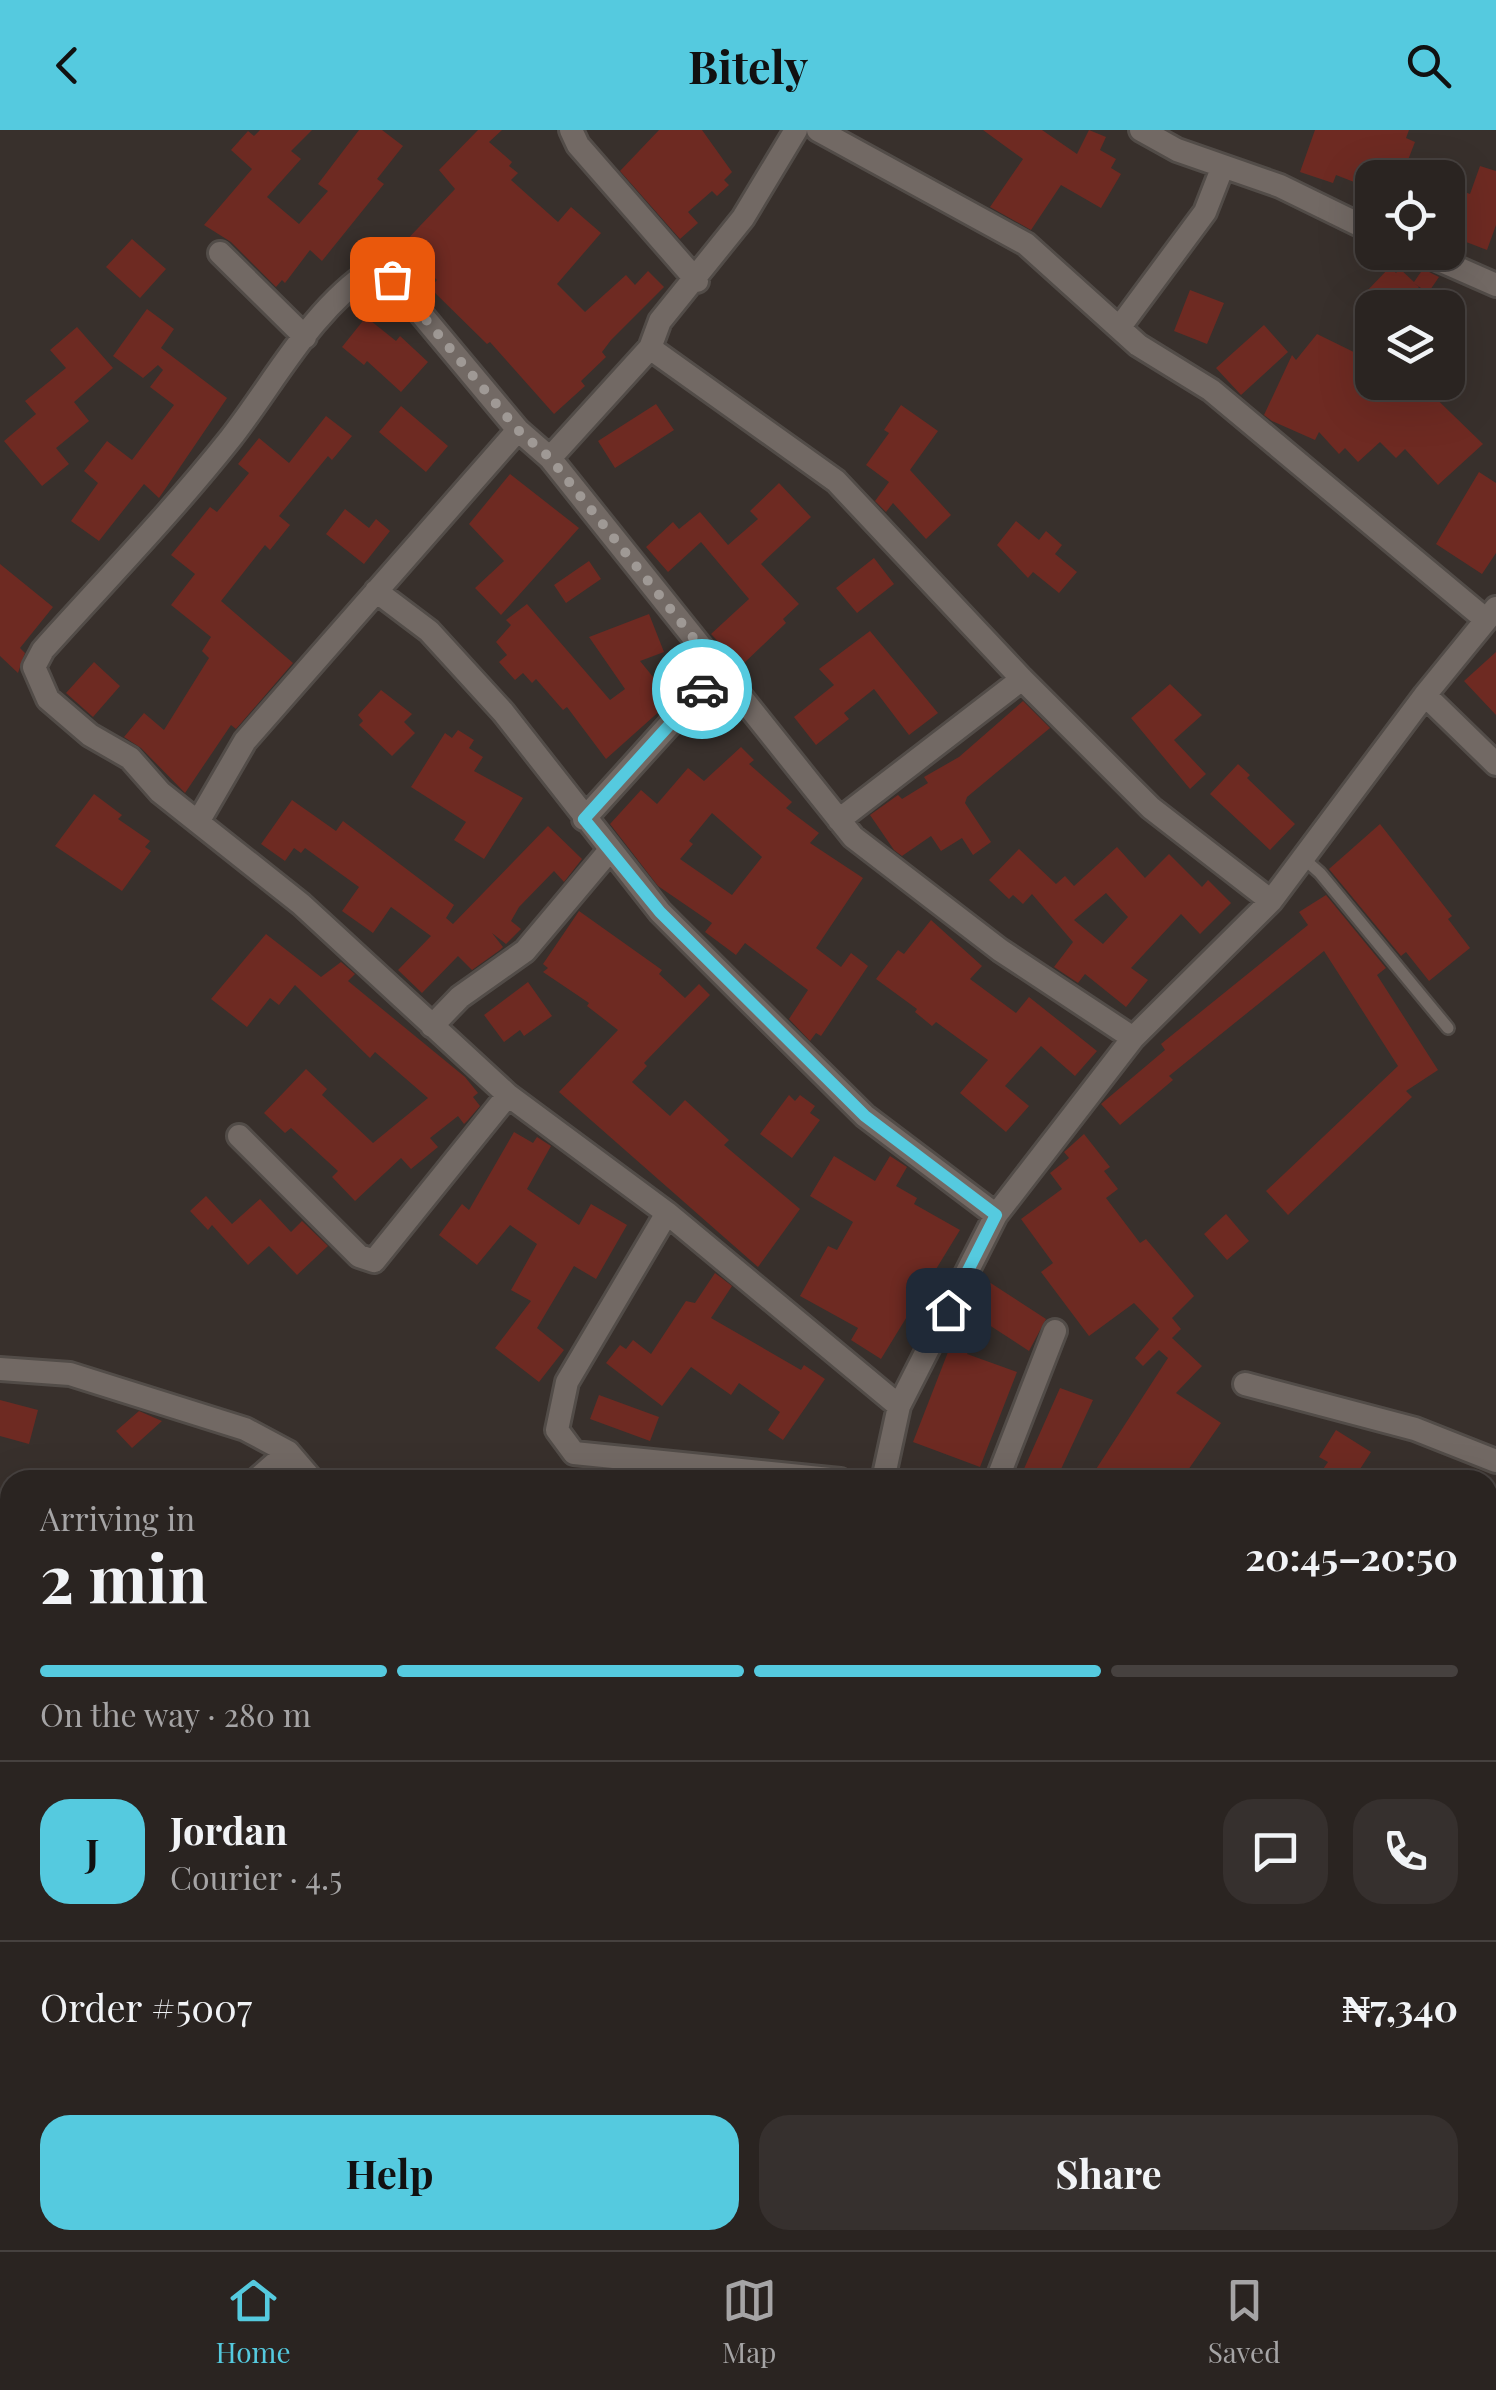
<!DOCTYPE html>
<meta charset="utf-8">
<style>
:root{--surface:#2a2421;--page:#36302e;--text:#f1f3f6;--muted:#a5a4a5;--line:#46413f;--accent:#55cadf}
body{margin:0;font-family:"Playfair Display",serif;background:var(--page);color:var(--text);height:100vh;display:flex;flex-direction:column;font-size:38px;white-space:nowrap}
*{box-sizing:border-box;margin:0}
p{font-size:32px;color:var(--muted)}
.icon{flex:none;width:55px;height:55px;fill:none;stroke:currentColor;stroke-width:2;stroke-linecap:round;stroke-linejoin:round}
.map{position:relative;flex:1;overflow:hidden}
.drawer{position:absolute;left:0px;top:1340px;width:1498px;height:780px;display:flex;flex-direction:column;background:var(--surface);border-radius:30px 30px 0 0;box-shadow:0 10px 40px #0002,0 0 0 2px var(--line)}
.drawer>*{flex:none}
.fabs{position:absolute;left:1355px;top:30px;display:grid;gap:20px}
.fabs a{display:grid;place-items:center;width:110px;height:110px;border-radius:20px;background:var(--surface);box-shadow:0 10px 40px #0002,0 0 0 2px var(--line);font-size:50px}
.pin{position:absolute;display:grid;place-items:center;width:85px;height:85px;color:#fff;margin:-42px;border-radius:20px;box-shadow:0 5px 15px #0006}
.courier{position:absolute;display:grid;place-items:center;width:100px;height:100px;margin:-50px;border:8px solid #55cadf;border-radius:50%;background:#fff;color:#222;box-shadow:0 2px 12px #0007}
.overview em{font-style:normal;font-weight:700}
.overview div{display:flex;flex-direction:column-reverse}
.overview{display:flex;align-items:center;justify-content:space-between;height:170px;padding:0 40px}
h1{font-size:65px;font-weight:700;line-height:75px}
.bar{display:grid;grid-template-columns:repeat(4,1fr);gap:15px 10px;align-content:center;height:120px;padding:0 40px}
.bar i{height:12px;border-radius:8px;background:var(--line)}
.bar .on{background:var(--accent)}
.bar p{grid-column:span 4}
.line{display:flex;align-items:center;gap:25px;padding:0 40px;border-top:2px solid var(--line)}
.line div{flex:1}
.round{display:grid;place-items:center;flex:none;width:105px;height:105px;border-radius:30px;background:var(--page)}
.primary-button{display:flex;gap:20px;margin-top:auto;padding:20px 40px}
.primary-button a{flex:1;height:115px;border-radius:30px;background:var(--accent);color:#111;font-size:40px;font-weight:700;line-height:115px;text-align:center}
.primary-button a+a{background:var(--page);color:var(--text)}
header{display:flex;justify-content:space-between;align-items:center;height:130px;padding:0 40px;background:var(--accent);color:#111;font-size:45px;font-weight:700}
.dock{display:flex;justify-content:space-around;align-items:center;height:140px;border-top:2px solid var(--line);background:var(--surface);font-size:28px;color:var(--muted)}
.dock a{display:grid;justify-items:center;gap:5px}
.dock .on{color:var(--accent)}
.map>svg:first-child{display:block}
</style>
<header><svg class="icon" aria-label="back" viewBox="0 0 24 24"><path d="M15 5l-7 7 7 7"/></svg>Bitely<svg class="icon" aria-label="search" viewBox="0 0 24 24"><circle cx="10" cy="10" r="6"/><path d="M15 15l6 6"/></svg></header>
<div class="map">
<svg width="1496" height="2120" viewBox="0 0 1496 2120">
<rect width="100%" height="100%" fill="#38302c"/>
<path fill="#6e2a22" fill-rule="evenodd" d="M260,0H312L291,21L301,29L267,67L299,94L328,61L318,54L359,0H382L403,16L377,49L384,54L322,131L310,120L285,153L282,150L276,157L231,112L204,95L252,39L231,20L248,1L254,6Z
M478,0H502L489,12L512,32L509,36L518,43L511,50L558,92L571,77L601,103L557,154L585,182L626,145L635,155L648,141L664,157L611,210L602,222L606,227L581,251L585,256L554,284L490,212L487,214L430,158L437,150L401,116L455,59L439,40Z
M659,0H702L732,42L724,50L729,55L717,66L712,61L688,82L698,93L680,109L620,41Z
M983,0H1042L1077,24L1089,0L1106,7L1100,20L1116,29L1111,38L1121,44L1101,78L1061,55L1031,100L990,77L1023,29Z
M1315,0H1409L1406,8L1415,12L1401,48H1372V59L1336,45L1333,53L1300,42Z
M1480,36L1496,41V95L1487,120L1448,105V56L1470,64Z
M132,109L166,139L140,168L106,137Z
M1390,137L1396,143L1400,139L1414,152L1423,139L1439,147L1428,163L1414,153L1419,157L1400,178H1380L1365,163Z
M1190,160L1224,173L1207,214L1174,201Z
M147,179L174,199L161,218L227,268L159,368L144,354L99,411L71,391L98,353L84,341L107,311L132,330L174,275L150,257L163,240L158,235L143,248L113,226Z
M366,187L396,211L400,206L428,232L401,262L367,231L364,235L342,217Z
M1264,195L1288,222L1241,265L1216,238Z
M77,197L113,238L74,272L89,291L56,318L69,334L42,356L4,311L36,284L25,271L66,238L50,220Z
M1317,204L1372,231V252H1419L1483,314L1438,355L1405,319L1396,328L1380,312L1358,332L1345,318L1339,324L1319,302L1315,310L1272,291L1264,285L1292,225L1296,230Z
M656,274L674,300L615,338L598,311Z
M901,275L938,301L910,340L951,385L926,409L893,373L886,382L875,371L889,352L866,335L889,303L884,300Z
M401,276L448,316L426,342L379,302Z
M326,286L352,306L332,330L328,326L279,386L290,395L270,420L265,415L221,471L293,533L236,599L231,595L185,663L141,618L124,607L144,583L164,600L209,528L202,521L211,507L171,475L195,444L171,425L210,377L217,382L249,343L238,334L259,308L289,333Z
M1479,342L1496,353V423L1482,444L1436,414Z
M510,344L579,398L501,485L475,458L504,431L469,394Z
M779,353L811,387L761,434L799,474L783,489L786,493L741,536L711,504L749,469L701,412L668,442L646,417L673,392L679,399L700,382L728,415L758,389L750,381Z
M345,379L369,398L376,389L390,401L364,434L326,404Z
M1016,391L1039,410L1046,401L1062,415L1055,424L1077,442L1059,463L1033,442L1028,448L997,415Z
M874,428L894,454L857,483L836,458Z
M589,431L601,449L566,473L554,455Z
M0,434L53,477L20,518L25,523L18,543L0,526Z
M527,474L610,570L625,559L589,507L649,484L664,522L640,531L672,570L606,629L567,577L563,580L536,549L532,553L523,543L515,550L499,532L507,525L496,512L511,495L506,490Z
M870,501L938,583L909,605L874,559L844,583L849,589L816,615L794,587L834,555L819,539Z
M1496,522V585L1464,551Z
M94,532L120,556L93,587L66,563Z
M1170,554L1202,585L1174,610L1206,644L1190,659L1131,588Z
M381,560L412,584L404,592L415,603L392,626L359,595L363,591L358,585Z
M1023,571L1050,598L967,667L965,673L991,712L973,725L962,708L941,721L931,706L902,726L894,720L870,685L898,665L902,669L928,653L924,647L959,627Z
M458,600L474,610L469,618L483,627L474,641L523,668L484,729L454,710L466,692L411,657L445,603L452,608Z
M741,617L754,630L749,634L792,672L786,678L819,703L810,713L863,748L816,818L841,837L851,823L868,836L821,906L816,903L810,911L789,889L808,860L745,813L736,825L705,802L712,793L658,756L610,694L641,660L657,674L688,638L704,651ZM712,683L762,727L732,765L680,729L693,714L689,711Z
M1238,634L1250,645L1247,648L1295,694L1270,720L1210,664Z
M94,664L122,685L118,689L150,711L145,717L151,721L122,761L55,716Z
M292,670L336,701L343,691L454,775L446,788L453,794L548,696L582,729L564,752L554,741L519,777L511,791L521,799L506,814L492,803L503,817L500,820L472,840L458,826L422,863L398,840L431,806L391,777L373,803L342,781L359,757L305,718L301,723L294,718L285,731L261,714Z
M1380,694L1452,786L1448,789L1470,818L1429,851L1406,822L1401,826L1329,739Z
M1117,717L1145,748L1169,724L1202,757L1208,750L1231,773L1200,804L1181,784L1131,838L1148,850L1126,877L1085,844L1078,853L1054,837L1073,812L1032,764L1023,774L1013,765L1009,769L989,750L1019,719L1056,754L1065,746L1074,756ZM1106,763L1128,787L1103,814L1074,790Z
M1326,765L1386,838L1377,845L1438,940L1406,961L1412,967L1288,1085L1266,1061L1398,936L1324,821L1169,946L1173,950L1120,995L1101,974L1165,920L1161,914L1308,795L1299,782Z
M579,781L662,840L659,844L685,868L699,854L710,865L644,933L647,936L632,952L670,986L685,970L729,1010L724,1015L800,1079L758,1137L559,962L618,900L587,876L589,873L543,842L548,838L543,834Z
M931,790L982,836L970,849L1016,883L1029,867L1097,921L1075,946L1041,916L1005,956L1029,976L1006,1002L960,963L988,930L936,892L932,896L915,882L917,879L876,849L898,820L904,824Z
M266,804L321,847L341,832L355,844L348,851L465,947L478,963L473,967L480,976L468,990L464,994L458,986L430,1008L438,1017L411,1039L401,1028L355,1071L332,1047L338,1041L291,998L285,1003L264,983L306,939L327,959L322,965L373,1013L428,968L375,922L370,928L295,855L279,875L270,868L247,897L211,869Z
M528,852L552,886L524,906L520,900L504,912L484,885Z
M789,965L795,971L800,965L815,976L810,983L820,990L792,1028L760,1004Z
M514,1002L533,1013L537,1007L551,1016L527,1059L579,1095L591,1074L627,1095L596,1149L574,1136L537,1198L564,1220L539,1252L495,1218L531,1171L511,1160L537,1114L510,1095L477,1135L439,1105L462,1074L469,1080Z
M1084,1004L1110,1037L1104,1041L1118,1059L1106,1068L1140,1113L1146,1109L1194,1166L1172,1188L1181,1199L1172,1208L1202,1236L1176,1263L1221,1293L1181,1350H1089L1168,1228L1159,1220L1143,1236L1135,1228L1159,1199L1134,1173L1089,1206L1041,1142L1053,1133L1021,1089L1062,1059L1050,1043L1069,1028L1064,1022Z
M834,1026L875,1051L890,1026L907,1037L896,1056L917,1068L914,1074L960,1100L881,1229L851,1210L858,1198L800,1166L828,1116L837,1120L853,1092L810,1066Z
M206,1066L232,1094L260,1069L291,1102L302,1091L328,1116L297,1145L269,1116L248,1135L212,1095L208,1100L190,1081Z
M1226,1084L1249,1111L1227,1130L1204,1104Z
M715,1143L732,1156L711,1188L801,1240L804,1235L825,1249L783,1310L768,1300L780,1282L739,1253L731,1265L691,1237L662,1276L606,1233L620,1215L626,1219L633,1210L651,1224L686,1171L695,1173Z
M986,1150L1046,1189L1029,1221L986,1193L967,1224L1017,1242L980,1337L913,1312L948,1222L973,1184L967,1180Z
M1060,1258L1093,1270L1056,1350H1019Z
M599,1265L659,1287L650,1311L590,1289Z
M0,1270L38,1280L29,1314L0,1306Z
M139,1281L162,1291L132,1318L116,1301Z
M1336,1300L1371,1322L1353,1350H1334L1321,1342L1328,1332L1319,1327Z"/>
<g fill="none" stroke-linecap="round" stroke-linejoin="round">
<defs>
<path id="lane" d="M1303,728L1320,743L1448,898"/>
<path id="street" d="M571,0L578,15L697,151
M818,0L1026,114L1138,215L1211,260L1485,489
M1141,0L1177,20L1280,56L1372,101
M1421,122L1496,155
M220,123L305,207
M1119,198L1205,82L1223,36
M650,218L836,351L1022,549L1151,678L1271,771
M550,328L650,218L660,191L743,88L796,0
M376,461L429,501L503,582L660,782L740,862L865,986L996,1085
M1425,565L1496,634
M584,689L719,540
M839,690L1022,549
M198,692L245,611L518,300
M432,896L460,867L525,821L610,720
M239,1006L359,1126L374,1131L508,965
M667,1083L567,1252L557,1300L574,1323L840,1350
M0,1239L70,1244L245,1299L288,1322L312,1350
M1245,1254L1415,1299L1496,1331
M899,1276L667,1083L508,965L301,774L160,662L130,628L90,605L48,569L34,537L43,520C106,450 172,382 230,309C274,253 312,179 372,140L392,149L518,300L550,328L853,707L1000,820L1133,908
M256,1350L288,1322
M883,1350L899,1276L996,1085L1133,908L1271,771L1425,565L1496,478
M997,1350L1055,1201
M1488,1631L1496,1624
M1488,2067L1496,2012
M590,2110L609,2120
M0,2113L7,2120
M855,2120L860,2110
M1477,2120L1479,2110"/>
</defs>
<use href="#lane" stroke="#524c48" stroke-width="16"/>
<use href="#street" stroke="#524c48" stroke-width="28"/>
<use href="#lane" stroke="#726964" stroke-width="11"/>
<use href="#street" stroke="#726964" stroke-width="22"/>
</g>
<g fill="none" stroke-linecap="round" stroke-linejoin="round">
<path stroke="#9f9995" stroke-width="10" stroke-dasharray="0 18" d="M392,149L518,300L550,328L719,540L702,559"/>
<path stroke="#55cadf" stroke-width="12" d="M702,559L584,689L660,782L865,986L996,1085L948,1180"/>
</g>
</svg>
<div class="fabs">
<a><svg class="icon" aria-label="locate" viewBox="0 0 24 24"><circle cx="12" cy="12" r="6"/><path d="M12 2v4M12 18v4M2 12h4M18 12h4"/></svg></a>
<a><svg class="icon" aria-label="layers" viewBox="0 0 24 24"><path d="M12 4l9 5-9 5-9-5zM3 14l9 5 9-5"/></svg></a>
</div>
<div class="pin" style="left:392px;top:149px;background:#ea580c"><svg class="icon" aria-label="bag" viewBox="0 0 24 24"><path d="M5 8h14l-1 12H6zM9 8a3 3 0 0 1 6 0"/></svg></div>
<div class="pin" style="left:948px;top:1180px;background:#1f2937"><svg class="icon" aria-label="home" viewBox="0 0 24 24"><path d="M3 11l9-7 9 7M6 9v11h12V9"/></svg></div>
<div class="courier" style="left:702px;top:559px"><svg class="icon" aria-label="car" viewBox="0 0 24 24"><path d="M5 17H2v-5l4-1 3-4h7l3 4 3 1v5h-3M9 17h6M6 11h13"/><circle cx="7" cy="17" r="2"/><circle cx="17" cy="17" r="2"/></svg></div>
<section class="drawer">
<div class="overview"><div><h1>2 min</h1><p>Arriving in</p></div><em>20:45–20:50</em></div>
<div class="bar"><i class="on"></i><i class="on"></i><i class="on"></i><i></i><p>On the way · 280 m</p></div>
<div class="line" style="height:180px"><b class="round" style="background:var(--accent);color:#111">J</b><div><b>Jordan</b><p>Courier · 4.5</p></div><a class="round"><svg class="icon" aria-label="chat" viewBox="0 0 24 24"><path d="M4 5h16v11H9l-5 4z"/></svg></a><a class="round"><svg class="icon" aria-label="phone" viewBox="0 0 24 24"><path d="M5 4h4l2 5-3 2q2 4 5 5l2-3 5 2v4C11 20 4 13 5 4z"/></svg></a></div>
<div class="line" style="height:130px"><div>Order #5007</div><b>₦7,340</b></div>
<div class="primary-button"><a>Help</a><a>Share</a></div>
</section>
</div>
<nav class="dock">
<a class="on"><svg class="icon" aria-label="home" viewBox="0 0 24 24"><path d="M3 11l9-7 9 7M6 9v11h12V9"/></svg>Home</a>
<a><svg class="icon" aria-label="map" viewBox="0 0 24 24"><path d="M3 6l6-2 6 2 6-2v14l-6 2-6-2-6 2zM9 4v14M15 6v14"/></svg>Map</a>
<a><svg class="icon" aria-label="saved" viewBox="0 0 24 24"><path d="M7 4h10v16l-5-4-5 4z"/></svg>Saved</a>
</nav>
